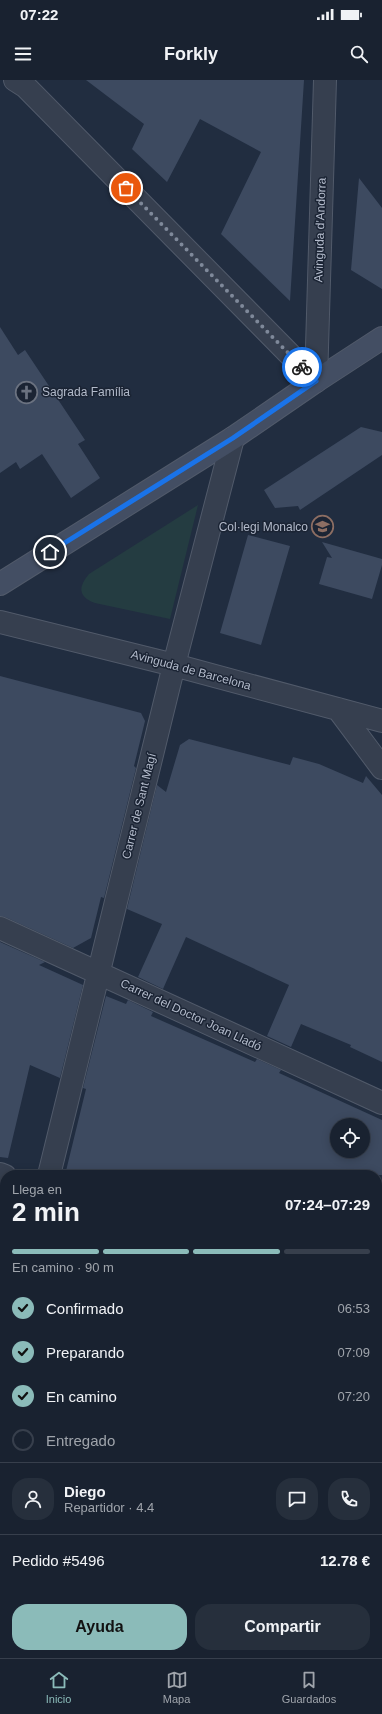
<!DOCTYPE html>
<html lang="es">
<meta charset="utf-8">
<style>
:root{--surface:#192230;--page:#262f3c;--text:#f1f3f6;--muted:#9fa4ab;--line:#373f4c;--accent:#8bbbb9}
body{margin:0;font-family:Arial,sans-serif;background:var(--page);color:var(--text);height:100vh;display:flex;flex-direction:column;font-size:15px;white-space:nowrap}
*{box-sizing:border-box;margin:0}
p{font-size:13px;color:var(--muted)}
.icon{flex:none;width:22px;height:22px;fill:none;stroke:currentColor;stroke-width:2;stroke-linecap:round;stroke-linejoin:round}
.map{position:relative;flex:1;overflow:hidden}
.details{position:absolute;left:0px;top:1090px;width:382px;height:488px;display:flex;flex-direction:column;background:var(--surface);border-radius:16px 16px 0 0;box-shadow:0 2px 10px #0003,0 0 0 1px var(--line)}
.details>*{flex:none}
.controls{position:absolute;left:330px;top:1038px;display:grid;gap:8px}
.controls a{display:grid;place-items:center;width:40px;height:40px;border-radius:50%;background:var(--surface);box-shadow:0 2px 10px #0003,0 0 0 1px var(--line);font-size:20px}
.pin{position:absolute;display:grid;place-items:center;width:34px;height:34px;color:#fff;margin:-17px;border:2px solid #fff;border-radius:50%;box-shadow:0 1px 4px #0007}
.courier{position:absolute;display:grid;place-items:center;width:40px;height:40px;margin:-20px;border:3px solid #1a73e8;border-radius:50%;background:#fff;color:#222;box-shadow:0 1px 5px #0007}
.headline em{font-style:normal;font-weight:700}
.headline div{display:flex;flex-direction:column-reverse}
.headline{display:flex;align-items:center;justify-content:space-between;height:68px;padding:0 12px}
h1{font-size:26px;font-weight:700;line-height:30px}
.bar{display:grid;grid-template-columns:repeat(4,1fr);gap:6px 4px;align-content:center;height:48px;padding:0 12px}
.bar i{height:5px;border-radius:3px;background:var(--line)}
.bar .active{background:var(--accent)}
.bar p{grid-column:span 4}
.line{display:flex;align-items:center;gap:10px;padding:0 12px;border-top:1px solid var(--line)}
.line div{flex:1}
.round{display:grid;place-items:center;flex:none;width:42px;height:42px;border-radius:16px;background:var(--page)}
ol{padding:0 12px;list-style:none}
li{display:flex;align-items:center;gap:12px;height:44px}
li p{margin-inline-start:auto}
li .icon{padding:4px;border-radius:50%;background:var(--accent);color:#111;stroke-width:4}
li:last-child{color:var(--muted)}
li i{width:22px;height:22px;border:2px solid var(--line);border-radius:50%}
.primary-button{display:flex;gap:8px;margin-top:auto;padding:8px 12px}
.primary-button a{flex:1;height:46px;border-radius:16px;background:var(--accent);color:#111;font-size:16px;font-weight:700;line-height:46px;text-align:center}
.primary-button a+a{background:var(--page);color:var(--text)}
.status{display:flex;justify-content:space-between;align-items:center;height:28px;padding:0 20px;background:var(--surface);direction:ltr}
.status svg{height:11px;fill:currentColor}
header{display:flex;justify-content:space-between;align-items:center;height:52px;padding:0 12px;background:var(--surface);font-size:18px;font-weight:700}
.tabs{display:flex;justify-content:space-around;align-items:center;height:56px;border-top:1px solid var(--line);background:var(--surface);font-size:11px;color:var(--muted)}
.tabs a{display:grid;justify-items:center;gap:2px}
.tabs .active{color:var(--accent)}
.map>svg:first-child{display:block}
</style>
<div class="status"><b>07:22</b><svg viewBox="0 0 49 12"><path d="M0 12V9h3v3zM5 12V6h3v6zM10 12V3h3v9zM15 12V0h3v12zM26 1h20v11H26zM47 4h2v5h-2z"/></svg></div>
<header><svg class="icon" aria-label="menu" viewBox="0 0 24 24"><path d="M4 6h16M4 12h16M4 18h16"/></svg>Forkly<svg class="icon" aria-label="search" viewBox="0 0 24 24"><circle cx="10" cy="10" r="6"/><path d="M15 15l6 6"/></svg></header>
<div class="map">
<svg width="382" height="1578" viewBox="0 0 382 1578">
<rect width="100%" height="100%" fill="#212d40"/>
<path fill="#243c41" d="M198,425L170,539L95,523C78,517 78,507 89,494Z
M3,1432L5,1433V1561L0,1559V1444Z
M32,1573H156L154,1578H44Z"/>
<path fill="#3d4a60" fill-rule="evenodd" d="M86,0H304L290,221L221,154L261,72L200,39L167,102L132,69L144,44Z
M359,98L382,128V209L351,190Z
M0,247L18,275L25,270L85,360L78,364L100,398L71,418L42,374L20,389L16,382L0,393Z
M361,347L382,352V375L300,430L298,426L275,428L264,410Z
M248,455L290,466L261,565L220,553Z
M322,462L382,479V485L372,519L319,504L327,477L332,478Z
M0,596L141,633L145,641L134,686L136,688L104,818L101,817L91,858L73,868L5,837L0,836Z
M189,659L290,685L293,677L319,684L363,703L366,696L382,715V982L350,967L351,965L301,944L291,967L267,956L289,905L186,857L163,909L138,897L162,844L127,829L157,705L166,712L180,665Z
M0,862L45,882L39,885L83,905L60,998L30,985L8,1078L0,1077Z
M106,916L126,924L128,920L153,932L151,936L255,982L257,979L281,990L279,993L382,1040V1095H65L86,1009L83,1008ZM337,1045H363V1071H337Z"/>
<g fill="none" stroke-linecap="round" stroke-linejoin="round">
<defs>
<path id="street" d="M15,0L26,7L316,301
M316,301L325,0
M0,542L174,585L382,641
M338,629L382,688
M0,848L382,1023
M0,1094L5,1096
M49,1095L174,585L233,358
M377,1236L382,1223
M0,1292L5,1272
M377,1427L382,1429
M0,1574L8,1578"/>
<path id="secondary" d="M0,504L233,358L316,301L382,258"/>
</defs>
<use href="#street" stroke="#515a6a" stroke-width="24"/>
<use href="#secondary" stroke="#515a6a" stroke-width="24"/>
<path stroke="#42595e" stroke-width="2.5" stroke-dasharray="3 3" stroke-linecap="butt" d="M109,1578L111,1573"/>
<use href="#street" stroke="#363f4f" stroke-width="22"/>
<use href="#secondary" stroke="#434e63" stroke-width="22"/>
</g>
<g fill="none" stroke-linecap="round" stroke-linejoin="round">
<path stroke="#7f899a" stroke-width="4" stroke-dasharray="0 7.2" d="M126,108L302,287"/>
<path stroke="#1a73e8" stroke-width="5" d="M50,472L233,358L316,301L302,287"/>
</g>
<defs>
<symbol id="church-ring" viewBox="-11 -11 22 22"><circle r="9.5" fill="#1b2434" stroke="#6b7280" stroke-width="1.5"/><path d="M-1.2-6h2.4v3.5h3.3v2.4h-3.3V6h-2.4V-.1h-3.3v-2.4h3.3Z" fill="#6b7280"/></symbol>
<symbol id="school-ring" viewBox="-11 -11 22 22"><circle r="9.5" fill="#1b2434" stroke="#8d6e63" stroke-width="1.5"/><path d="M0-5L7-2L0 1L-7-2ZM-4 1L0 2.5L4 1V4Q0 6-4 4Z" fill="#8d6e63"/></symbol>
</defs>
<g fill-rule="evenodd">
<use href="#church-ring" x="14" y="300" width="25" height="25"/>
<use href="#school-ring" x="310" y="434" width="25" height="25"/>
</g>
<g text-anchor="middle" stroke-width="3" stroke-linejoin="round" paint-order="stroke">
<g font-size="12" fill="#b2baca" stroke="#1b2434">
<text transform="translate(320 150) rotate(-88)" y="4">Avinguda d'Andorra</text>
<text transform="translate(191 590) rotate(15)" y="4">Avinguda de Barcelona</text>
<text transform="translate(139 726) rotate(-76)" y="4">Carrer de Sant Magí</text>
<text transform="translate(191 935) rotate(25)" y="4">Carrer del Doctor Joan Lladó</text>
</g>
<g font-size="12" fill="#b2baca" stroke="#1b2434" text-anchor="start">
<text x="42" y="316">Sagrada Família</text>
<text x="308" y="451" text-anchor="end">Col·legi Monalco</text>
</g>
</g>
</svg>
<div class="controls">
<a><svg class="icon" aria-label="locate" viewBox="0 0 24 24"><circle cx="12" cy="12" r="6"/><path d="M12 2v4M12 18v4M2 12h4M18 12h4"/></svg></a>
</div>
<div class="pin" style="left:126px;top:108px;background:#ea580c"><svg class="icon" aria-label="bag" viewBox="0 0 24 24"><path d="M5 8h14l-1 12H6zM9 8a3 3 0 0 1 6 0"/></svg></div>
<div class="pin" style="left:50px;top:472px;background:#1f2937"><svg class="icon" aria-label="home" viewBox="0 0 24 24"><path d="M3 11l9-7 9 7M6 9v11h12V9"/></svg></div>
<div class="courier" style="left:302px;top:287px"><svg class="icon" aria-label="bike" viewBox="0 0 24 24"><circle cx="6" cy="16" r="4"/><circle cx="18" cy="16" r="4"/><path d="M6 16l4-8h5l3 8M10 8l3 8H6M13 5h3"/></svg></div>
<section class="details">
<div class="headline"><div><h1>2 min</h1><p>Llega en</p></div><em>07:24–07:29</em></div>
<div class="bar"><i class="active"></i><i class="active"></i><i class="active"></i><i></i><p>En camino · 90 m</p></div>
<ol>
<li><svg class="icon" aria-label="check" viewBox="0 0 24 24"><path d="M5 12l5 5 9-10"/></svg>Confirmado<p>06:53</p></li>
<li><svg class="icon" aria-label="check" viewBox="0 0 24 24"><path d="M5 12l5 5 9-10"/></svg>Preparando<p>07:09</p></li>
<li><svg class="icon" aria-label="check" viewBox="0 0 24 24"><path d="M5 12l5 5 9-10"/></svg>En camino<p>07:20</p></li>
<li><i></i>Entregado</li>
</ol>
<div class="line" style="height:72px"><a class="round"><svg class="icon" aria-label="person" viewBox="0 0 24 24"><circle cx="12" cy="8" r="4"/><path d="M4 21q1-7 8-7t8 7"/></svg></a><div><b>Diego</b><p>Repartidor · 4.4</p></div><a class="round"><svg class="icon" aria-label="chat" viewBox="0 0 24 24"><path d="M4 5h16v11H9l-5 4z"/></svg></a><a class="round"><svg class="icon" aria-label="phone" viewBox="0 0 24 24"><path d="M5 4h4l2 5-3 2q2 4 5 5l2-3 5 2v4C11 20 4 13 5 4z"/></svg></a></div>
<div class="line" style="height:52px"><div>Pedido #5496</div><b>12.78 €</b></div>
<div class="primary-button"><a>Ayuda</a><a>Compartir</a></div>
</section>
</div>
<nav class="tabs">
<a class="active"><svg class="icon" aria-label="home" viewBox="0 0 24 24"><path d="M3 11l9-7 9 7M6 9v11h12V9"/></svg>Inicio</a>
<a><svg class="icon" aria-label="map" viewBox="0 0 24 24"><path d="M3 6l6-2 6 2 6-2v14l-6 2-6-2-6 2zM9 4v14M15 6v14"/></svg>Mapa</a>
<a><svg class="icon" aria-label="saved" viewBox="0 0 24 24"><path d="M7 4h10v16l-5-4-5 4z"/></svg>Guardados</a>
</nav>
